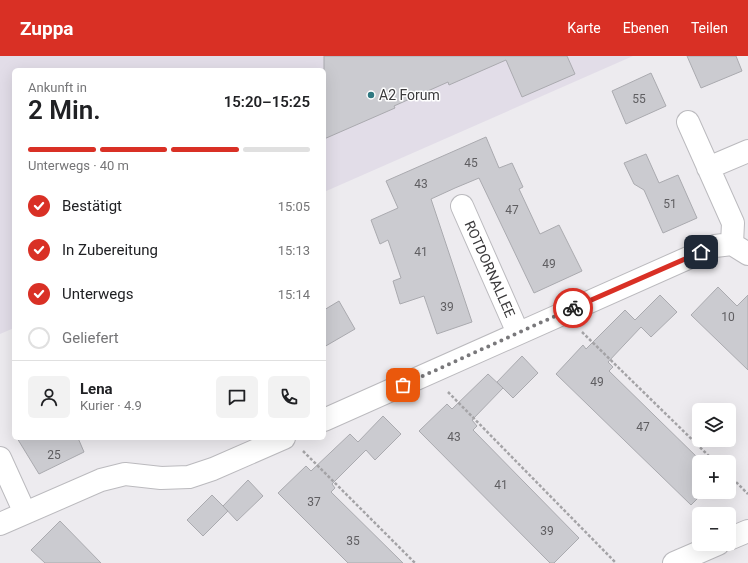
<!DOCTYPE html>
<html lang="de">
<meta charset="utf-8">
<style>
:root{--surface:#fff;--page:#f2f2f2;--text:#202124;--muted:#757577;--line:#e0e0e0;--accent:#d93025}
body{margin:0;font-family:Roboto,sans-serif;background:var(--page);color:var(--text);height:100vh;display:flex;flex-direction:column;font-size:15px;white-space:nowrap}
*{box-sizing:border-box;margin:0}
p{font-size:13px;color:var(--muted)}
.icon{flex:none;width:22px;height:22px;fill:none;stroke:currentColor;stroke-width:2;stroke-linecap:round;stroke-linejoin:round}
.map{position:relative;flex:1;overflow:hidden}
.panel{position:absolute;left:12px;top:12px;width:314px;height:372px;display:flex;flex-direction:column;background:var(--surface);border-radius:6px;box-shadow:0 4px 16px #0002}
.panel>*{flex:none}
.tools{position:absolute;left:692px;top:347px;display:grid;gap:8px}
.tools a{display:grid;place-items:center;width:44px;height:44px;border-radius:6px;background:var(--surface);box-shadow:0 4px 16px #0002;font-size:20px}
.pin{position:absolute;display:grid;place-items:center;width:34px;height:34px;color:#fff;margin:-17px;border-radius:8px;box-shadow:0 2px 6px #0006}
.courier{position:absolute;display:grid;place-items:center;width:40px;height:40px;margin:-20px;border:3px solid #d93025;border-radius:50%;background:#fff;color:#222;box-shadow:0 1px 5px #0007}
.headline em{font-style:normal;font-weight:600}
.headline div{display:flex;flex-direction:column-reverse}
.headline{display:flex;align-items:center;justify-content:space-between;height:68px;padding:0 16px}
h1{font-size:26px;font-weight:600;line-height:30px}
.bar{display:grid;grid-template-columns:repeat(4,1fr);gap:6px 4px;align-content:center;height:48px;padding:0 16px}
.bar i{height:5px;border-radius:3px;background:var(--line)}
.bar .selected{background:var(--accent)}
.bar p{grid-column:span 4}
.line{display:flex;align-items:center;gap:10px;padding:0 16px;border-top:1px solid var(--line)}
.line div{flex:1}
.round{display:grid;place-items:center;flex:none;width:42px;height:42px;border-radius:6px;background:var(--page)}
ol{padding:0 16px;list-style:none}
li{display:flex;align-items:center;gap:12px;height:44px}
li p{margin-inline-start:auto}
li .icon{padding:4px;border-radius:50%;background:var(--accent);color:#fff;stroke-width:4}
li:last-child{color:var(--muted)}
li i{width:22px;height:22px;border:2px solid var(--line);border-radius:50%}
header{display:flex;align-items:center;gap:24px;box-sizing:border-box;height:56px;padding:0 20px;background:var(--accent);color:#fff}
header strong{font-size:19px}
nav{display:flex;gap:22px;margin-inline-start:auto;font-size:14px}
.map>svg:first-child{display:block}
</style>
<header>
<strong>Zuppa</strong>
<nav><a>Karte</a><a>Ebenen</a><a>Teilen</a></nav>
</header>
<div class="map">
<svg width="748" height="507" viewBox="0 0 748 507">
<rect width="100%" height="100%" fill="#edebef"/>
<path fill="#e2dde8" d="M0,0H633L324,136V14H14V272L0,278Z"/>
<path fill="#cbcbd0" stroke="#aaaaaf" d="M324,0H567L575,18L522,41L506,4L449,29L448,26L394,50L395,52L324,83Z
M687,0H736L742,15L701,32Z
M651,17L666,50L626,68L612,35Z
M486,81L499,112L512,107L523,131L519,133L540,178L559,169L582,215L534,237L479,122L455,132L431,143L472,266L437,278L424,240L400,248L393,225L401,222L388,184L380,188L371,164L398,152L386,125Z
M646,98L659,127L678,119L697,162L663,177L644,134L634,128L624,107Z
M718,231L737,250L748,239V314L691,259Z
M660,239L677,256L651,281L641,271L608,306L613,311L609,315L702,406H699V436H704L691,449L556,318L583,289L586,293L625,254L635,264Z
M339,245L355,273L324,291V254Z
M522,300L538,317L513,342L497,326Z
M488,318L503,332L472,364L477,370L473,374L579,482L554,507H550L419,375L447,348L452,353Z
M383,360L401,378L375,404L366,394L332,428L335,432L331,436L403,507H348L278,437L306,410L311,415L350,378L358,386Z
M17,382H78L84,396L39,418Z
M248,424L263,440L237,465L223,450Z
M212,439L228,455L203,480L187,464Z
M60,465L101,507H45L31,494Z"/>
<g fill="none" stroke-linecap="round" stroke-linejoin="round">
<defs>
<path id="street" d="M688,66L733,167L732,188
M708,112L748,95
M462,150L518,277
M324,364L715,190L732,188L748,198
M0,402L25,457
M0,468L101,424L125,418L161,422L189,421L213,413L284,382
M729,483L748,475
M674,507L718,488"/>
</defs>
<use href="#street" stroke="#bbbabe" stroke-width="24"/>
<path stroke="#a4a3a6" stroke-width="2.5" stroke-dasharray="3 2" stroke-linecap="butt" d="M582,276L715,406
M448,336L616,507
M303,395L415,507
M729,419L748,438"/>
<use href="#street" stroke="#fff" stroke-width="22"/>
</g>
<g fill="none" stroke-linecap="round" stroke-linejoin="round">
<path stroke="#79787b" stroke-width="4" stroke-dasharray="0 7.2" d="M403,329L573,252"/>
<path stroke="#d93025" stroke-width="5" d="M573,252L701,196"/>
</g>
<circle fill="#307881" stroke="#fff" stroke-width="1.5" cx="371" cy="39" r="4"/>
<g text-anchor="middle" stroke-width="3" stroke-linejoin="round" paint-order="stroke">
<g font-size="12" fill="#5f5e61">
<text x="639" y="47">55</text>
<text x="471" y="111">45</text>
<text x="421" y="132">43</text>
<text x="670" y="152">51</text>
<text x="512" y="158">47</text>
<text x="421" y="200">41</text>
<text x="549" y="212">49</text>
<text x="447" y="255">39</text>
<text x="728" y="265">10</text>
<text x="597" y="330">49</text>
<text x="643" y="375">47</text>
<text x="454" y="385">43</text>
<text x="54" y="403">25</text>
<text x="501" y="433">41</text>
<text x="314" y="450">37</text>
<text x="547" y="479">39</text>
<text x="353" y="489">35</text>
</g>
<g font-size="14" fill="#3b3a3c" stroke="#fff" text-anchor="start">
<text x="379" y="44">A2 Forum</text>
</g>
<g font-size="14" fill="#3b3a3c" stroke="#fff">
<text transform="translate(490 213) rotate(66)" y="5">ROTDORNALLEE</text>
</g>
</g>
</svg>
<div class="tools">
<a><svg class="icon" aria-label="layers" viewBox="0 0 24 24"><path d="M12 4l9 5-9 5-9-5zM3 14l9 5 9-5"/></svg></a>
<a>+</a>
<a>−</a>
</div>
<div class="pin" style="left:403px;top:329px;background:#ea580c"><svg class="icon" aria-label="bag" viewBox="0 0 24 24"><path d="M5 8h14l-1 12H6zM9 8a3 3 0 0 1 6 0"/></svg></div>
<div class="pin" style="left:701px;top:196px;background:#1f2937"><svg class="icon" aria-label="home" viewBox="0 0 24 24"><path d="M3 11l9-7 9 7M6 9v11h12V9"/></svg></div>
<div class="courier" style="left:573px;top:252px"><svg class="icon" aria-label="bike" viewBox="0 0 24 24"><circle cx="6" cy="16" r="4"/><circle cx="18" cy="16" r="4"/><path d="M6 16l4-8h5l3 8M10 8l3 8H6M13 5h3"/></svg></div>
<section class="panel">
<div class="headline"><div><h1>2 Min.</h1><p>Ankunft in</p></div><em>15:20–15:25</em></div>
<div class="bar"><i class="selected"></i><i class="selected"></i><i class="selected"></i><i></i><p>Unterwegs · 40 m</p></div>
<ol>
<li><svg class="icon" aria-label="check" viewBox="0 0 24 24"><path d="M5 12l5 5 9-10"/></svg>Bestätigt<p>15:05</p></li>
<li><svg class="icon" aria-label="check" viewBox="0 0 24 24"><path d="M5 12l5 5 9-10"/></svg>In Zubereitung<p>15:13</p></li>
<li><svg class="icon" aria-label="check" viewBox="0 0 24 24"><path d="M5 12l5 5 9-10"/></svg>Unterwegs<p>15:14</p></li>
<li><i></i>Geliefert</li>
</ol>
<div class="line" style="height:72px"><a class="round"><svg class="icon" aria-label="person" viewBox="0 0 24 24"><circle cx="12" cy="8" r="4"/><path d="M4 21q1-7 8-7t8 7"/></svg></a><div><b>Lena</b><p>Kurier · 4.9</p></div><a class="round"><svg class="icon" aria-label="chat" viewBox="0 0 24 24"><path d="M4 5h16v11H9l-5 4z"/></svg></a><a class="round"><svg class="icon" aria-label="phone" viewBox="0 0 24 24"><path d="M5 4h4l2 5-3 2q2 4 5 5l2-3 5 2v4C11 20 4 13 5 4z"/></svg></a></div>
</section>
</div>
